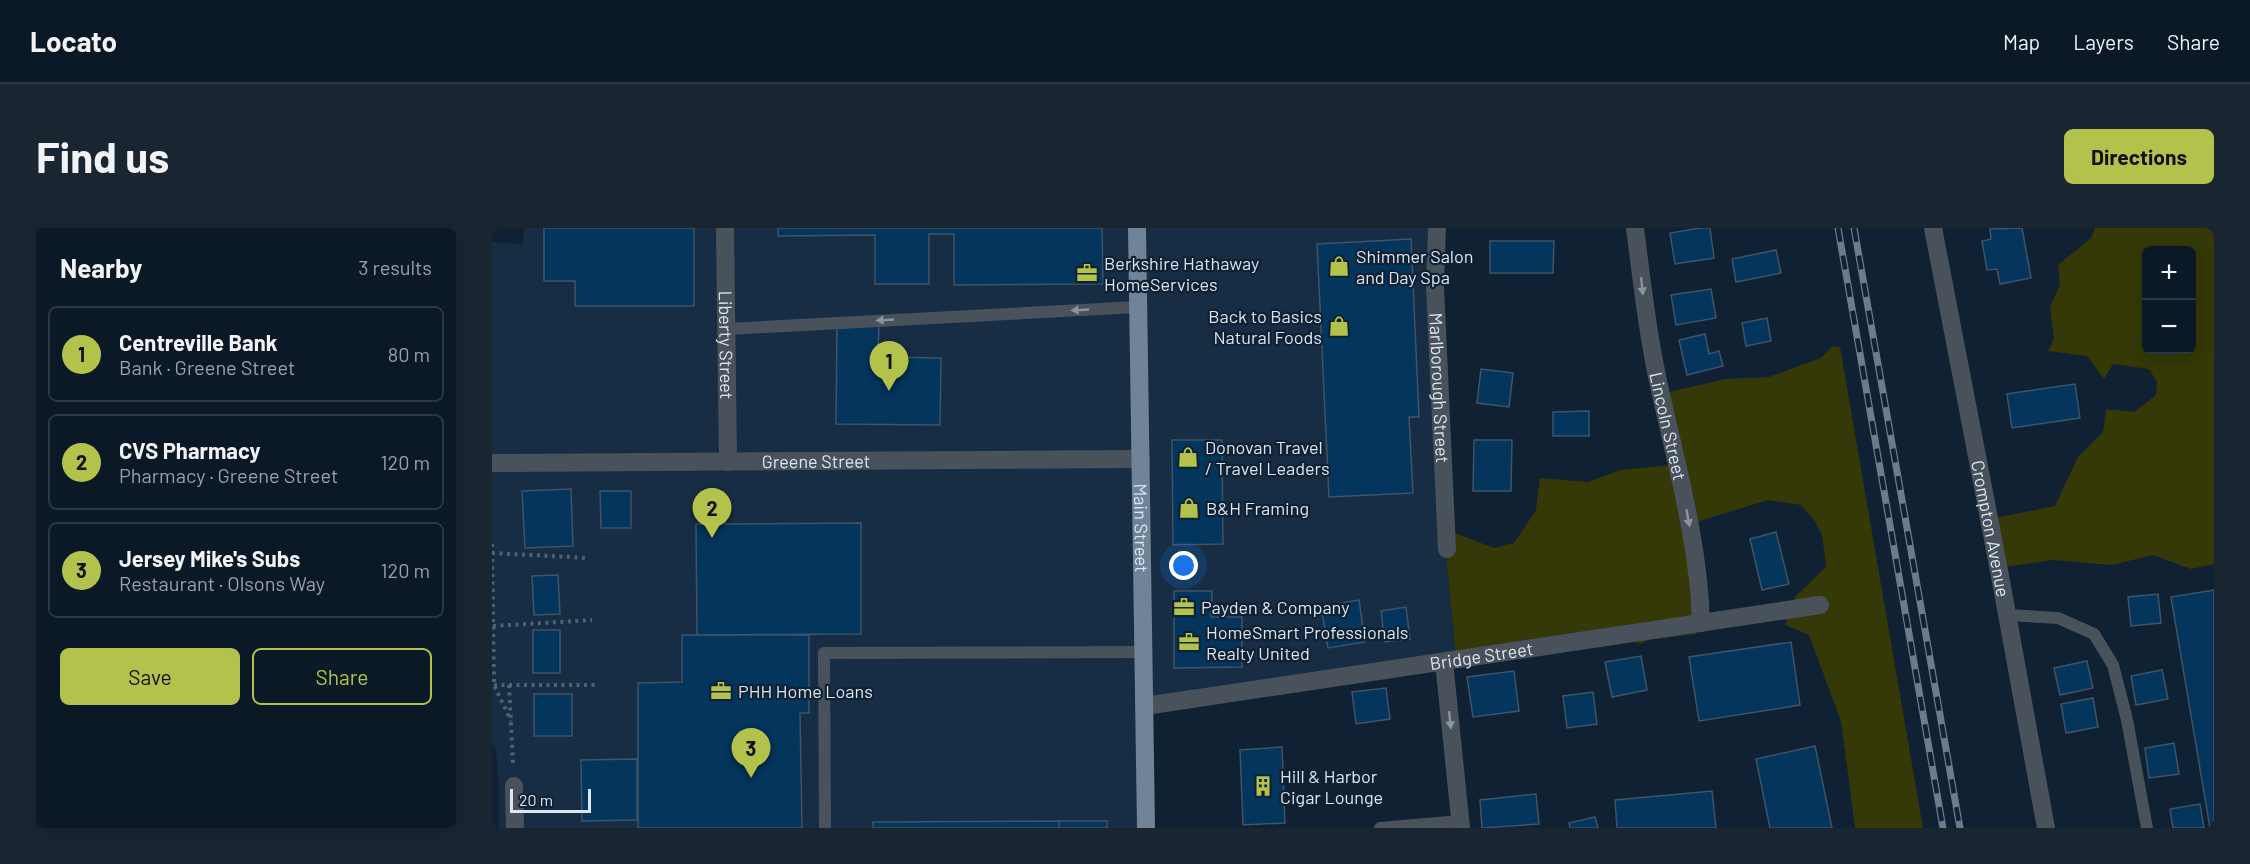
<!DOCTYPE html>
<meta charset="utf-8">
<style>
:root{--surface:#0b1926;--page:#192632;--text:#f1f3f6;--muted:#9aa0a7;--line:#2b3843;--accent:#b3c24b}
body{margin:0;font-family:Barlow,sans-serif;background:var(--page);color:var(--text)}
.controls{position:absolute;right:18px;top:18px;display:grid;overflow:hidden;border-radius:9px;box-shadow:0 3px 15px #0003}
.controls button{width:54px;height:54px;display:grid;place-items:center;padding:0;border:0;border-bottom:2px solid var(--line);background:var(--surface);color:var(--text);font:30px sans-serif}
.scale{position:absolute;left:18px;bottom:15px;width:81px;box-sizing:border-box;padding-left:6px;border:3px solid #dae6f2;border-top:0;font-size:16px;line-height:21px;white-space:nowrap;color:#dae6f2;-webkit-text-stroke:4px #0f2133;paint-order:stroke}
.you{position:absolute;left:692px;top:338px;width:21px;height:21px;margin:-15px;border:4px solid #fff;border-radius:50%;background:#1a73e8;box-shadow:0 0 0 9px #1a73e833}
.badge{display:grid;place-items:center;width:39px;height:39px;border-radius:50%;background:var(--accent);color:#111;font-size:20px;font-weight:700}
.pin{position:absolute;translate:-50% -50px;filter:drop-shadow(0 2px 3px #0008)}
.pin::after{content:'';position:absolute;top:32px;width:21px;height:18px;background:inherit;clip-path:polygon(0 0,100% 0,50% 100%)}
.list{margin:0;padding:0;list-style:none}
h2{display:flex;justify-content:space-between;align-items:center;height:78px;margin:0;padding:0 24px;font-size:26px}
h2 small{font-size:20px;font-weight:400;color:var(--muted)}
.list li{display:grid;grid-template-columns:39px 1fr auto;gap:18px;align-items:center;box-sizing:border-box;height:96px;margin:0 12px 12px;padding:0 12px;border:2px solid var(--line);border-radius:9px}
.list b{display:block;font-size:22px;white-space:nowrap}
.list p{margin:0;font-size:20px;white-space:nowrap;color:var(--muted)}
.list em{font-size:20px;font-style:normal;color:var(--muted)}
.actions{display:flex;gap:12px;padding:18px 24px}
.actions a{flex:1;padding:14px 0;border:2px solid var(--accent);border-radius:9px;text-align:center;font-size:21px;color:var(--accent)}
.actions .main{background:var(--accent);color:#111}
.map{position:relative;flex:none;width:1722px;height:600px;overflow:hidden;border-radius:9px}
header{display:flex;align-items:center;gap:36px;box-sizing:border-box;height:84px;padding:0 30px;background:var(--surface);border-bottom:2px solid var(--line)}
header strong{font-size:28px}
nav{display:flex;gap:33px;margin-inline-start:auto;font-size:21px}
.intro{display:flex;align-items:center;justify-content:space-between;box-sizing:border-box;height:144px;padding:0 36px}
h1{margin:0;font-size:42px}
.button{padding:15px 27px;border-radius:9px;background:var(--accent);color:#111;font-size:21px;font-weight:700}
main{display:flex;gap:36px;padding:0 36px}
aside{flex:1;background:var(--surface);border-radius:9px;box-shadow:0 3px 15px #0003}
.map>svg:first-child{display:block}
</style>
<header>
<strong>Locato</strong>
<nav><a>Map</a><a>Layers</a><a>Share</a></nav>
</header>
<div class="intro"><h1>Find us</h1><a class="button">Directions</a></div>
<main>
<aside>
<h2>Nearby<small>3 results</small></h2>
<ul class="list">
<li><span class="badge">1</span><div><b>Centreville Bank</b><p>Bank · Greene Street</p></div><em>80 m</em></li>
<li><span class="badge">2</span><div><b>CVS Pharmacy</b><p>Pharmacy · Greene Street</p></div><em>120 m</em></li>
<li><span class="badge">3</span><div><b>Jersey Mike's Subs</b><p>Restaurant · Olsons Way</p></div><em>120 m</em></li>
</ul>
<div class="actions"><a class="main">Save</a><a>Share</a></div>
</aside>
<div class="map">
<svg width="1722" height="600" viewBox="0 0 1722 600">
<rect width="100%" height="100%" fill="#0f2133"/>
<path fill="#162d44" d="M32,0H941L955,302V337L965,438L658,476L652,600H7V561L4,522L0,518V14L31,16Z"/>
<g fill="#343907" fill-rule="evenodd">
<path d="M1603,0H1722V336L1699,341L1661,327L1620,337L1561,332L1505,340L1497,291L1563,278L1586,229L1611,204L1614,181L1642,184L1664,167L1665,154L1657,141L1621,136L1612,151L1595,128L1556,123L1562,111L1558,79L1568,57L1566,37L1599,10ZM1654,22H1700V122H1654Z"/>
<path d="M1340,118L1348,119L1431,600H1363L1349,493L1317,407L1293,397L1303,369L1334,339L1330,307L1322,292L1309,277L1276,272L1198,296L1206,390L1204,406L1156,412L1149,416C1138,409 1122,419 1109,418L965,438L955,337V302L1002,320L1022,315L1044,282L1048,250L1096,254L1129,242L1181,237L1173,165L1233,151L1277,149L1329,130Z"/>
</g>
<g fill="#03355d" stroke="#405367" stroke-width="1.5">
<path d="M52,0H202V78H83V53H52Z"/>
<path d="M286,0H610L611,56L462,57V6H437V56H383V7L286,8Z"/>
<path d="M1208,0H1218L1222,30L1183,36L1178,5Z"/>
<path d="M1530,0L1539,50L1508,56L1505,41L1495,42L1490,13L1499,11L1498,1Z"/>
<path d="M919,11L927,189H917L921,265L837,269L825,16Z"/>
<path d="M998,13H1062L1061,45H998Z"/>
<path d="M1284,22L1289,45L1244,54L1240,31Z"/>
<path d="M1219,61L1224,90L1184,97L1179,67Z"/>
<path d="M345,90L387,91L386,129L449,130L448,197L344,196Z"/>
<path d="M1275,90L1279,113L1254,118L1250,95Z"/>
<path d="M1213,106L1217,126L1227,123L1231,138L1195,147L1187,112Z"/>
<path d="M989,141L1021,145L1017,179L985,175Z"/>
<path d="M1583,156L1588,190L1520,200L1515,166Z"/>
<path d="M1097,183V208H1061V184Z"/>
<path d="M680,212H730L731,316L681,317Z"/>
<path d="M982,212H1020L1019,263H981Z"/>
<path d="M79,261L81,318L33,320L30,263Z"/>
<path d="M108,263H139V300H109Z"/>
<path d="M233,269V296L369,295V406L205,407L204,296H213L212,270Z"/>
<path d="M1284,304L1297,356L1270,362L1258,311Z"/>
<path d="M66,347L68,386L42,387L40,348Z"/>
<path d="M1722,362V600H1718L1679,369Z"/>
<path d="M682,363H720L719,389H750V439L682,440Z"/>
<path d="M1666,366L1669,395L1639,398L1636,369Z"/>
<path d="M867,372L873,414L836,420L829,378Z"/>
<path d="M914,379L918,411L893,414L889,383Z"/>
<rect x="41" y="402" width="27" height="43"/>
<path d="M190,407H317V485H308L310,600H146V455L190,454Z"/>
<path d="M1299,414L1308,477L1207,493L1197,429Z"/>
<path d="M1149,428L1155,462L1120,469L1113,434Z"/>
<path d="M1595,433L1601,460L1568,467L1562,440Z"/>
<path d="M1670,442L1676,471L1644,477L1639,448Z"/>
<path d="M1022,443L1027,483L981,489L975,449Z"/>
<path d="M894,460L898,491L864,496L860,464Z"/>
<path d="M1101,464L1105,496L1075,500L1071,468Z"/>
<rect x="42" y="466" width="38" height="42"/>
<path d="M1601,470L1606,499L1574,505L1569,476Z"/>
<path d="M1682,515L1687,546L1657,550L1653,520Z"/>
<path d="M1323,518L1340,600H1278L1264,531Z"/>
<path d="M790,519L793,595L751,597L748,522Z"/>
<path d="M145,531V592L90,593L89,532Z"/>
<path d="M1220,563L1224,600H1125L1123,572Z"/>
<path d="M1044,566L1047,596L990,600L988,572Z"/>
<path d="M1708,576L1712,600H1681L1678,581Z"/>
<path d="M1103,589L1106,600H1078L1077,595Z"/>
<rect x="567" y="593" width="48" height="7"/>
<path d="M567,593V600H381V594Z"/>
</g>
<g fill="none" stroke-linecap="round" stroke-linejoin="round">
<g stroke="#506171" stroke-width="4" stroke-dasharray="3 4.5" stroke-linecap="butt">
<path d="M0,316L2,457L19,493"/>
<path d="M0,325L97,330"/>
<path d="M1,398L100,392"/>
<path d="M2,457H104"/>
<path d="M17,457L21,536"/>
</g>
<g stroke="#49525b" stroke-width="12">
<path d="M235,101L646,79"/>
<path d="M1515,387L1566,390L1602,406L1621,437L1635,492L1655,600"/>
<path d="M333,600L332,425L652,424"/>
<path d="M888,600L968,593"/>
</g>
<g stroke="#49525b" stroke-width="18">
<path id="s1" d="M233,0L236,234"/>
<path id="s2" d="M945,0L943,59L955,321"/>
<path id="s3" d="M1143,0C1150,54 1156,109 1168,162C1185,239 1207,316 1209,395"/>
<path id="s4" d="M0,235L649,231"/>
<path d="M952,434L969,600"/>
<path id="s5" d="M653,478L1328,377"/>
<path d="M22,558L23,600"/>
</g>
<path stroke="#49525b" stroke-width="18" id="s6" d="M1441,0L1506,337L1554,600"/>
<path stroke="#718396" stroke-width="18" id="s7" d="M645,0L654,600"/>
<g stroke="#6d7c8b" stroke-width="7">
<g id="rail">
<path d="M1346,0L1451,600"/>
<path d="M1362,0L1468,600"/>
</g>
</g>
<use href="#rail" stroke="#0f2133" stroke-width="4.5" stroke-dasharray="14" stroke-linecap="butt"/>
</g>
<defs><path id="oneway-solid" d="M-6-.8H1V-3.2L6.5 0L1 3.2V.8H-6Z" transform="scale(1.5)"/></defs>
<g fill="#8a959f">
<use href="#oneway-solid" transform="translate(1150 58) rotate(84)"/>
<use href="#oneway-solid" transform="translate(588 82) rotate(177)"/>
<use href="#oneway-solid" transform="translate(393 92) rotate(177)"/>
<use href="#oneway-solid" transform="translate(1196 290) rotate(80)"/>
<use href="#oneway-solid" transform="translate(958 492) rotate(84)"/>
</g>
<defs>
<g id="shop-bare" transform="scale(1.62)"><path d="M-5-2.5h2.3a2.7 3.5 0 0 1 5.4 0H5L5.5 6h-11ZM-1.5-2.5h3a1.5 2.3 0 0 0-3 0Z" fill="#b3c24b" stroke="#0f2133" stroke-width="2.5" paint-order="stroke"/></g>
<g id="office-bare" transform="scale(1.62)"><path d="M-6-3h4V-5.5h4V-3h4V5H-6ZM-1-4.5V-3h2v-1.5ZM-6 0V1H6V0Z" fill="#b3c24b" stroke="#0f2133" stroke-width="2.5" paint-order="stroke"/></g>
<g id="building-bare" transform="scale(1.62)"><path d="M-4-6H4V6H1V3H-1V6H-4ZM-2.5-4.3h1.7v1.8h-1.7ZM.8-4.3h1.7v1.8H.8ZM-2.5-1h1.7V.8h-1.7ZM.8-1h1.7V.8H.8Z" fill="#b3c24b" stroke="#0f2133" stroke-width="2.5" paint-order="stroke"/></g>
</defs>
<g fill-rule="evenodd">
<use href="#shop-bare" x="847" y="38"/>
<use href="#office-bare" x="595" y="45"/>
<use href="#shop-bare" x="847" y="98"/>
<use href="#shop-bare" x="696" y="229"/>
<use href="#shop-bare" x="697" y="280"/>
<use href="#office-bare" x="692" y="379"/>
<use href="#office-bare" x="697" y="414"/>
<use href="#office-bare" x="229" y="463"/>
<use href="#building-bare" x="771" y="558"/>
</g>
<g text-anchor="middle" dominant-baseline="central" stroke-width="4.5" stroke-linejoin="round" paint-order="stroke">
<g font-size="18" fill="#dae6f2" stroke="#0f2133" text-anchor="start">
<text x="864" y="28">Shimmer Salon<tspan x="864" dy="21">and Day Spa</tspan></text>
<text x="612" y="35">Berkshire Hathaway<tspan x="612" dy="21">HomeServices</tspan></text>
<text x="830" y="88" text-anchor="end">Back to Basics<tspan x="830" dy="21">Natural Foods</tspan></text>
<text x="713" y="219">Donovan Travel<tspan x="713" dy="21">/ Travel Leaders</tspan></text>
<text x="714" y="280">B&amp;H Framing</text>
<text x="709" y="379">Payden &amp; Company</text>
<text x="714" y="404">HomeSmart Professionals<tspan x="714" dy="21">Realty United</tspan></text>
<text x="246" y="463">PHH Home Loans</text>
<text x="788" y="548">Hill &amp; Harbor<tspan x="788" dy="21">Cigar Lounge</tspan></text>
</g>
<g font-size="18" fill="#dae6f2" stroke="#0f2133">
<text stroke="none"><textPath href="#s1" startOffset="117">Liberty Street</textPath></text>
<text stroke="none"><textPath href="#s2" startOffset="160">Marlborough Street</textPath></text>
<text stroke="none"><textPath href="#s3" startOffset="201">Lincoln Street</textPath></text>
<text stroke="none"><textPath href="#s4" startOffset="324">Greene Street</textPath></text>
<text stroke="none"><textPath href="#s7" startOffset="300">Main Street</textPath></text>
<text stroke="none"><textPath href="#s6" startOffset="306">Crompton Avenue</textPath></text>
<text stroke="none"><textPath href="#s5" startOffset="340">Bridge Street</textPath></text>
</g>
</g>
</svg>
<div class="controls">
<button>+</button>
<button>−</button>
</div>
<div class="scale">20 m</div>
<div class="you"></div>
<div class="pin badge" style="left:397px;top:163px">1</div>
<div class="pin badge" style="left:220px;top:310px">2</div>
<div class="pin badge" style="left:259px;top:550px">3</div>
</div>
</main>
